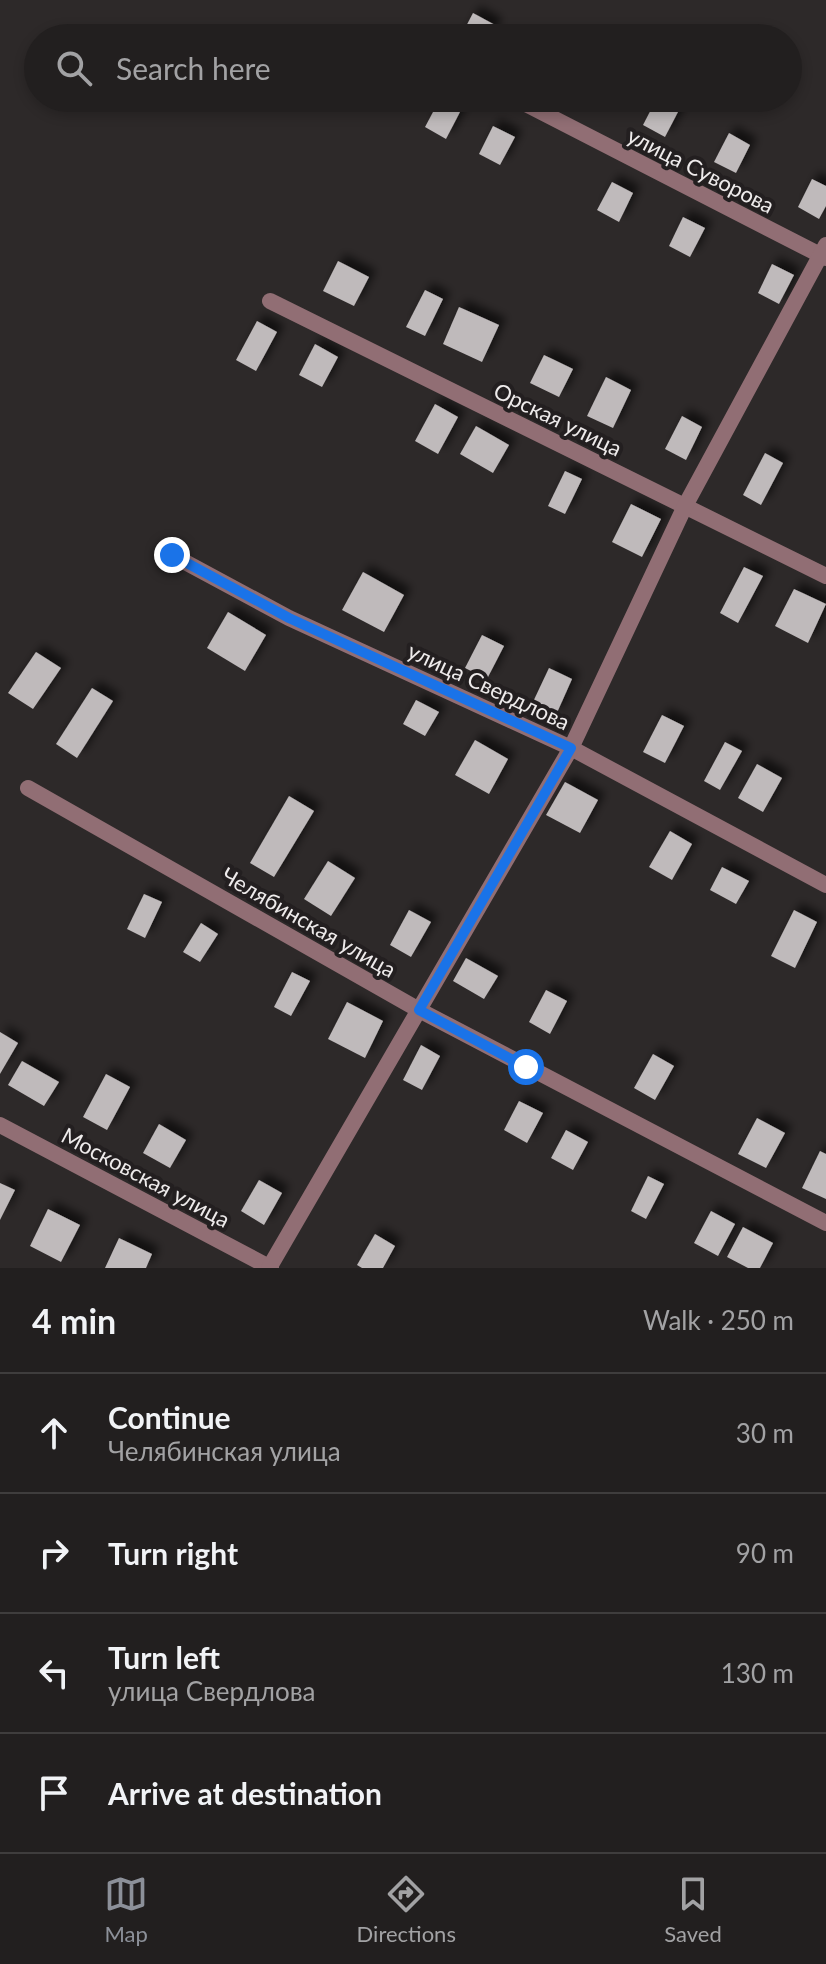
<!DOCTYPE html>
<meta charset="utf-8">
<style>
:root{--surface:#221f1f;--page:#2a2728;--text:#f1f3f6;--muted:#a2a2a4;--line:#3f3d3d;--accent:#8c9099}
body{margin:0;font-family:Lato,sans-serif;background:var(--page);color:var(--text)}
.stop{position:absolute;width:24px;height:24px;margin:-18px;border:6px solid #1a73e8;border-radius:50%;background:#fff}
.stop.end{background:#1a73e8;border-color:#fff;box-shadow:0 2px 8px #0008}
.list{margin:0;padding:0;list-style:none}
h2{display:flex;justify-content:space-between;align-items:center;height:104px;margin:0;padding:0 32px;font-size:34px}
h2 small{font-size:26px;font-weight:400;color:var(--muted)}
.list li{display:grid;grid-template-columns:52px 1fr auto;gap:24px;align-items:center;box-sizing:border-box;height:120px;padding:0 32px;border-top:2px solid var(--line)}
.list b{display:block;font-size:30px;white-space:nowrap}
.list p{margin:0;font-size:26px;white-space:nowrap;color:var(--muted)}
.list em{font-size:26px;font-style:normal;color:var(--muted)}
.icon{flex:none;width:44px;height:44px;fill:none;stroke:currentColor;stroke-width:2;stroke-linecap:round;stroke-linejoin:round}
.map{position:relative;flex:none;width:826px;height:1268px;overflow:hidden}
.search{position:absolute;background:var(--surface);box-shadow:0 4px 12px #0003;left:24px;right:24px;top:24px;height:88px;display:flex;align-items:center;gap:20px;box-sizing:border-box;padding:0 28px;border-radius:44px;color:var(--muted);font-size:30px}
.sheet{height:584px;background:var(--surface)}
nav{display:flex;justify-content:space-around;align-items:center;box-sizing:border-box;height:112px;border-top:2px solid var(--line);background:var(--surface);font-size:22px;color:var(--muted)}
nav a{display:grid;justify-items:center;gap:4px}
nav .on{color:var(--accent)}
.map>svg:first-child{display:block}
</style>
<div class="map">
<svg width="826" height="1268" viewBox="0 0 826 1268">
<defs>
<filter id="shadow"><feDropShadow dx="7" dy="-7" stdDeviation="4" flood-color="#0009"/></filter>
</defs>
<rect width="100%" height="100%" fill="#2d2929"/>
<g fill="#bfbabb" filter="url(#shadow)">
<path d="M473,13L495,25L488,38H460Z"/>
<path d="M657,98L680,108L665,137L643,125Z"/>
<path d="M440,99L461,110L446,139L425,127Z"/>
<path d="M493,126L515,137L500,165L479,154Z"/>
<path d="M729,133L750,145L736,173L714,162Z"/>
<path d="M812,179L826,186V206L819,219L798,207Z"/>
<path d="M612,182L633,193L619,222L597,210Z"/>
<path d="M683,217L705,228L690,257L669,246Z"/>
<path d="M338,261L369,277L354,306L323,291Z"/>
<path d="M772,264L794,275L779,304L758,293Z"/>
<path d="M425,290L443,299L425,336L406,327Z"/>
<path d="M459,307L499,325L482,362L443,344Z"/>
<path d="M257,321L277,332L256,371L236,360Z"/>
<path d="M315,344L338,357L322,387L299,375Z"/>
<path d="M544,355L573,369L559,397L530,383Z"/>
<path d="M606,377L631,390L613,428L587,416Z"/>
<path d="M435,404L458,417L438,454L415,441Z"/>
<path d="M682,416L702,427L686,460L665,449Z"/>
<path d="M476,426L509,445L493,473L460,454Z"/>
<path d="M765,453L783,463L761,505L743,495Z"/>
<path d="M565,471L582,479L565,514L548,506Z"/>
<path d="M631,504L661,519L642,557L612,542Z"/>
<path d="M744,567L763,576L738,623L720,613Z"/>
<path d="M363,572L404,595L384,632L342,610Z"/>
<path d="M794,589L826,604L808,643L775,626Z"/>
<path d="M228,612L266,635L245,671L207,648Z"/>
<path d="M482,635L504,646L487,679L465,668Z"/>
<path d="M36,652L61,668L33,709L8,693Z"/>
<path d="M549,668L572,679L556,715L532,704Z"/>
<path d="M92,688L113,701L77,758L56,744Z"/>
<path d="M416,700L439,712L425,736L403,724Z"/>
<path d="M662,715L684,726L665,763L643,752Z"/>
<path d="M475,740L508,759L489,794L455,775Z"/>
<path d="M725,742L742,751L720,790L704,781Z"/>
<path d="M757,764L782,778L763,812L738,798Z"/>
<path d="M565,782L598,800L580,833L546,815Z"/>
<path d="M289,796L314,811L274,877L250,863Z"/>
<path d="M670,831L692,844L672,880L649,867Z"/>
<path d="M328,861L355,878L331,916L304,899Z"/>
<path d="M722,867L749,881L736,904L710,890Z"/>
<path d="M144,894L162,902L145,938L127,929Z"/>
<path d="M409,910L431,922L411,957L390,945Z"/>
<path d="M794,910L817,922L795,968L771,956Z"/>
<path d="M201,923L218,934L200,962L183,952Z"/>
<path d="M466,958L498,976L484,999L453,981Z"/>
<path d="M292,972L310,981L291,1016L274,1007Z"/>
<path d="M546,990L567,1001L550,1034L529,1022Z"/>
<path d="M347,1002L383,1021L365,1058L328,1039Z"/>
<path d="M0,1032L18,1043L0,1074Z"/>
<path d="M421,1045L440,1056L422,1090L403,1080Z"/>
<path d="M653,1054L674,1066L655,1100L634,1088Z"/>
<path d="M22,1061L59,1082L44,1106L8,1085Z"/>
<path d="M106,1074L130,1087L107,1130L83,1117Z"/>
<path d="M519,1101L543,1113L527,1143L504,1130Z"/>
<path d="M757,1118L785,1133L766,1168L738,1154Z"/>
<path d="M159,1124L186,1140L170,1168L143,1153Z"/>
<path d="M566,1130L588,1142L573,1170L551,1158Z"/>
<path d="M820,1151L826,1154V1199L802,1188Z"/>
<path d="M648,1176L664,1184L646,1219L631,1211Z"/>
<path d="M259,1180L282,1193L264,1225L241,1211Z"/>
<path d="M0,1183L15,1190L0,1220Z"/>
<path d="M48,1209L80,1225L61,1262L30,1246Z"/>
<path d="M711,1211L735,1224L718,1256L694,1243Z"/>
<path d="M743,1227L773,1243L760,1268H748L727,1257Z"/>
<path d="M375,1234L395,1246L383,1268H362L357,1265Z"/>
<path d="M119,1238L152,1254L146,1268H105Z"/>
</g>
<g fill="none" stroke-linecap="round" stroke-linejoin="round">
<g stroke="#916e74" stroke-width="16">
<path d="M514,98L826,258"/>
<path d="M270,301L826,576"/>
<path d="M172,555L289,618L571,748L826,885"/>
<path d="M28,788L419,1010L826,1223"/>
<path d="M0,1125L271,1268"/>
<path d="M269,1268L571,748L685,506L826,245"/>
</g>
</g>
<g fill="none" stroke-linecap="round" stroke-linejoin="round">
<path stroke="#1a73e8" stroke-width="10" d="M172,555L289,618L571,748L419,1010L526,1067"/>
</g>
<g text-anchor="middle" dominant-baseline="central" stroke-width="8" stroke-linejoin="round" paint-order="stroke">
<g font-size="22" fill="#eeebeb" stroke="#231f20">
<text transform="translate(701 170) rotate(27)">улица Суворова</text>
<text transform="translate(558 419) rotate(26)">Орская улица</text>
<text transform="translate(489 686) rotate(25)">улица Свердлова</text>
<text transform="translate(309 922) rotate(30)">Челябинская улица</text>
<text transform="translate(146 1177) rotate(28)">Московская улица</text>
</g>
</g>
</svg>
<div class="stop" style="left:526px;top:1067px"></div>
<div class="stop end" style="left:172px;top:555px"></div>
<div class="search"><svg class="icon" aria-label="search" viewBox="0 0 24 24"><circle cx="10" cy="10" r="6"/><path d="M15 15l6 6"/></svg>Search here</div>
</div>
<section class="sheet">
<h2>4 min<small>Walk · 250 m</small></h2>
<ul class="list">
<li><svg class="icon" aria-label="ahead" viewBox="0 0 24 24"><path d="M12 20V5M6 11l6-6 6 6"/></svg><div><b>Continue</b><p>Челябинская улица</p></div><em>30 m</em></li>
<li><svg class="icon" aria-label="right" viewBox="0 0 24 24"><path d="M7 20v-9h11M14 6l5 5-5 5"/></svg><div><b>Turn right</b></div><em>90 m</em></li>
<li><svg class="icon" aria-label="left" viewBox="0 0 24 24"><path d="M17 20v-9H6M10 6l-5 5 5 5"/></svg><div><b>Turn left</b><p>улица Свердлова</p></div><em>130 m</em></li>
<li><svg class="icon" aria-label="arrive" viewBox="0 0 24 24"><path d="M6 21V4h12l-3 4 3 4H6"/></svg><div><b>Arrive at destination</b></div></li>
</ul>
</section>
<nav>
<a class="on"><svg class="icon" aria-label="map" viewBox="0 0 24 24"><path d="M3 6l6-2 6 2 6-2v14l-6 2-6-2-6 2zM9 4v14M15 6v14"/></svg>Map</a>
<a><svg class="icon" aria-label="directions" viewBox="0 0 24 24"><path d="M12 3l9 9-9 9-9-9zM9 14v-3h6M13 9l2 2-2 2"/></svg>Directions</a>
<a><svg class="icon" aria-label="saved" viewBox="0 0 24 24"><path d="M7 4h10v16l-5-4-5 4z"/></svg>Saved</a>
</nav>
